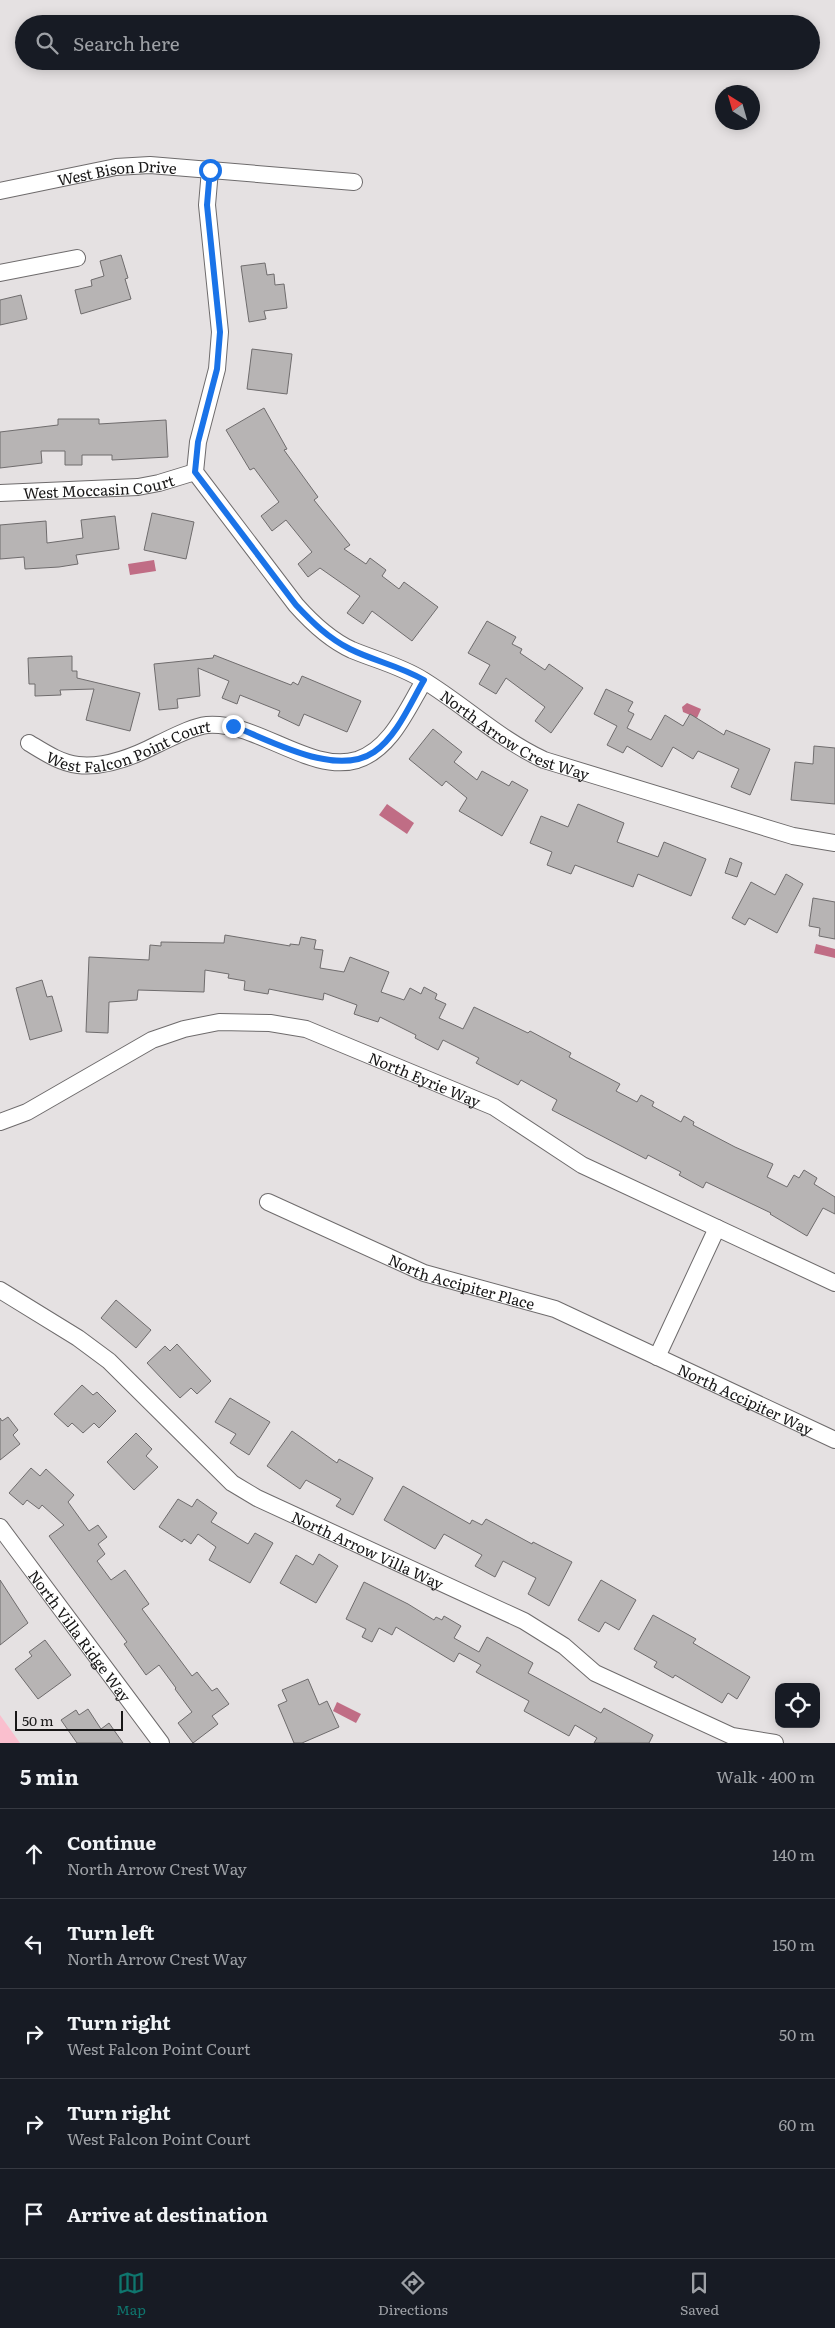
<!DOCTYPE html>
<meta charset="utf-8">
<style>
:root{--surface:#171b24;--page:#20242c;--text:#f1f3f6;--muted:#9ea1a6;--line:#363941;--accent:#0f766e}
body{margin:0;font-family:Literata,serif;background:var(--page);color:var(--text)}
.controls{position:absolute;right:15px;bottom:15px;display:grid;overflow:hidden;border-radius:10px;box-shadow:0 2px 12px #0003}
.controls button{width:45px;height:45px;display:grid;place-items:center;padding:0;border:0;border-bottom:1px solid var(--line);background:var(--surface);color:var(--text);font:25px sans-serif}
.compass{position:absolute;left:715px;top:85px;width:45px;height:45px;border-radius:50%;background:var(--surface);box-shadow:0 2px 12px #0003;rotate:323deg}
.scale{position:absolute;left:15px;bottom:12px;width:108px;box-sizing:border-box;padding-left:5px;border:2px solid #181717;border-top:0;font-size:14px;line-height:18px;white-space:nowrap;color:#181717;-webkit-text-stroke:4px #e5e1e2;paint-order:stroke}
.stop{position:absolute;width:15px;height:15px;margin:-11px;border:4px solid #1a73e8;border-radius:50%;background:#fff}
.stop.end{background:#1a73e8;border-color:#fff;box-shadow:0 1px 5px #0008}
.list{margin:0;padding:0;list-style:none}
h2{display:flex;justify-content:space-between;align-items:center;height:65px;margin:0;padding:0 20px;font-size:21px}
h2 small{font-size:16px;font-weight:400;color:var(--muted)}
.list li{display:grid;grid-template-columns:32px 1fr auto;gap:15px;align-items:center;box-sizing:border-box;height:90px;padding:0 20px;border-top:1px solid var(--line)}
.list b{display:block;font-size:19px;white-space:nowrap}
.list p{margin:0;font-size:16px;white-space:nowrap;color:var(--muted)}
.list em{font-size:16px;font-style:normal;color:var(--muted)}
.icon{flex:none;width:28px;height:28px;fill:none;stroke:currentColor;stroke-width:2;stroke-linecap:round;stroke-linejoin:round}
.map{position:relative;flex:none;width:835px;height:1743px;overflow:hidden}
.search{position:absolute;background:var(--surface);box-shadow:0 2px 12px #0003;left:15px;right:15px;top:15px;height:55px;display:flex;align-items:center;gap:12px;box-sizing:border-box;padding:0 18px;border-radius:28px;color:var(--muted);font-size:19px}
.sheet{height:515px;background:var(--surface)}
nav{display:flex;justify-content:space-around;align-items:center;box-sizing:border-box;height:70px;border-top:1px solid var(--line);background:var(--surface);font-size:14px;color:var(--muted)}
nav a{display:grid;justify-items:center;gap:2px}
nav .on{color:var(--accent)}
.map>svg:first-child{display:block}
</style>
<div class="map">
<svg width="835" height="1743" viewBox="0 0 835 1743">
<rect width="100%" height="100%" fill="#e5e1e2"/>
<path fill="#fabfce" d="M0,1715L20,1743H0Z"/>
<g fill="#c06d85">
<path d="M154,560L156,571L130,575L128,564Z"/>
<path d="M687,703L701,709L697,718L683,712L682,707Z"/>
<path d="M387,804L414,823L407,834L379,815Z"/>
<path d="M816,944L835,949V958L814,953Z"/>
<path d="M337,1702L361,1714L356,1723L333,1711Z"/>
</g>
<g fill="#b7b4b4" stroke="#6f6c6d">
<path d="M121,255L128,278L125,279L131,299L81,314L75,290L92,286L91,280L104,276L100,261Z"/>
<path d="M265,263L267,275L274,274L275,285L284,284L287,308L264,311L266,319L249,322L241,266Z"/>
<path d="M21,295L27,319L0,325V300Z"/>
<path d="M252,349L292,354L287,394L247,389Z"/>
<path d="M264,408L287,449L284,450L318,497L314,500L350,545L344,549L366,564L370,558L386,570L382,576L399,589L404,582L438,607L412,641L372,611L363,624L347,613L360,596L320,568L308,577L298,564L312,552L286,520L272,531L261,516L279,502L254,468L250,470L226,430Z"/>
<path d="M58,419H99V424L166,420L168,457L112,460V455H82V465H65V451H41L42,463L0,468V432L58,425Z"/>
<path d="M152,513L194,522L186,559L144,550Z"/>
<path d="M115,516L119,549L76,555L78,564L59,567L25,569L24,557L0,559V525L46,521L47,543L83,538L81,520Z"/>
<path d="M487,621L516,637L512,644L522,649L520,653L545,670L549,664L583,688L551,733L535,721L545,707L506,678L496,694L479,684L490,665L468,653Z"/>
<path d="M214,655L291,685L293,682L298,685L302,676L361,701L347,732L304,714L299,726L278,716L280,711L240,695L237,704L222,698L229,681L198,668L200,696L177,699L178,708L159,710L154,664L213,658Z"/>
<path d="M72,656V671H77V678L140,693L130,731L86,720L94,689L60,690L61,695L35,696V684H29L28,658Z"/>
<path d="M606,689L633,702L628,711L634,714L627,728L651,740L665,715L683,726L690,714L724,735L726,730L770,749L750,795L731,787L739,769L698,751L693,759L673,747L662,767L627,746L623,753L607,745L617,726L594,714Z"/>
<path d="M433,729L462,752L454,762L477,780L482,771L509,786L512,781L528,790L502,836L459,811L467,798L446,781L442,786L409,759Z"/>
<path d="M814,746L835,748V804L791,800L795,762L813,764Z"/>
<path d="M578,804L624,823L617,842L658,857L664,842L706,859L691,896L638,874L633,887L575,865L571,874L547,865L552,852L530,843L541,816L568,827Z"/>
<path d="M730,858L742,863L737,877L725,873Z"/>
<path d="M786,874L803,884L777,933L749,918L745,925L732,918L751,882L775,895Z"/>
<path d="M813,898L835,902V939L819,936L820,928L809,926Z"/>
<path d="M225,935L290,946V944L299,945L301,937L316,940L314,949L323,950L320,968L344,972L350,957L389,972L381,992L404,1000L410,988L421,994L424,987L437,994L435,999L446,1004L439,1018L463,1029L474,1007L528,1033L530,1031L571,1053L569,1057L620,1084L616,1091L637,1102L641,1095L654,1102L652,1106L681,1122L684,1116L694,1122L693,1125L735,1147L773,1164L767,1177L787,1187L794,1175L799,1178L804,1170L817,1178L814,1184L835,1197V1214L823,1208L807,1236L770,1214L771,1213L706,1182L703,1188L679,1175L681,1172L648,1155L646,1159L552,1110L557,1100L521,1080L518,1085L476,1063L479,1058L443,1040L438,1050L415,1038L416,1035L380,1017L378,1022L354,1014L357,1005L324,993L323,1000L269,989L268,994L244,990L245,981L228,978L229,974L205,970L204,992L138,990L137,1000L109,1002L108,1033L86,1032L89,957L149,960L150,945L161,946V942L224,943Z"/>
<path d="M42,980L47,997L52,996L62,1031L30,1040L16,988Z"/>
<path d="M116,1300L151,1330L136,1348L101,1318Z"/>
<path d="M177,1344L211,1381L197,1394L191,1388L180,1398L147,1363L165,1346L170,1351Z"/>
<path d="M82,1385L93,1395L97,1392L116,1411L99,1428L94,1423L83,1433L72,1423L68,1427L54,1414Z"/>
<path d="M230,1398L270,1422L249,1455L230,1443L236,1434L215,1422Z"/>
<path d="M8,1417L18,1430L13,1435L20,1444L0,1460V1418L2,1421Z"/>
<path d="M292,1431L337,1463L339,1459L373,1478L353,1515L336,1506L341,1499L306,1480L300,1489L267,1466Z"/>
<path d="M136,1433L152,1449L146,1456L158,1467L134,1490L107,1462Z"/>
<path d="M31,1468L40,1476L46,1469L74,1495L68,1502L89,1531L98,1525L107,1537L98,1544L105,1554L97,1561L111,1580L125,1570L149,1604L142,1609L192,1676L197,1672L212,1691L217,1688L229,1704L212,1716L218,1724L193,1743L178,1723L192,1712L175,1689L176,1688L159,1665L146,1675L124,1644L127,1642L49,1536L64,1525L42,1505L39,1509L27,1500L23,1505L9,1493Z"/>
<path d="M403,1486L470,1524L472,1520L482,1525L486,1519L532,1544L533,1542L572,1562L549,1606L528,1594L536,1578L503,1561L495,1577L475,1566L482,1555L444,1534L435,1549L384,1520Z"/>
<path d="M178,1499L192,1507L197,1499L217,1513L211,1522L248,1544L255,1533L273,1543L250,1583L209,1560L216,1547L198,1534L191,1544L184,1539L182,1542L159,1527Z"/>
<path d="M319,1554L338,1566L316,1603L280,1583L296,1555L313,1565Z"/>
<path d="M0,1580L28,1623L0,1645Z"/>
<path d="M601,1580L636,1600L619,1630L605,1622L599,1632L578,1620Z"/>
<path d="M364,1582L408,1604L434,1620L436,1617L442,1620L444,1616L461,1626L454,1638L479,1652L487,1637L533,1663L528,1673L601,1713L604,1708L653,1735L649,1743H594L597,1738L575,1725L569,1736L524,1711L529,1701L476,1672L481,1665L459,1653L454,1662L396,1627L392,1635L379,1628L372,1642L362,1637L366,1629L346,1619Z"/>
<path d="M653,1615L696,1639L693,1643L750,1677L737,1699L728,1693L722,1703L675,1675L673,1678L654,1667L657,1662L634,1649Z"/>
<path d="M45,1640L71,1675L38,1699L15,1669L32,1656L29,1652Z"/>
<path d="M308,1679L319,1705L327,1701L339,1727L302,1743H294L278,1705L287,1701L282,1690Z"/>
<path d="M88,1709L101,1729L109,1723L123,1743H77L61,1720L76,1710L79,1715Z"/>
</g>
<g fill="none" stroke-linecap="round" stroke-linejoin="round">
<g stroke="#6e6b6c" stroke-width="18">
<g id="minor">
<path id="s1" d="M210,170L207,205L220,332L217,369L198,442L195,472L296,605C312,623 330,640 352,650C376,660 401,666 423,680C464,705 499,739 544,760L793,836L835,843"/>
<path id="s2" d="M0,191L116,167L150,165L354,182"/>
<path d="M0,273L77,258"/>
<path id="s3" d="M0,493L138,487L159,483L195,472"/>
<path id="s4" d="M29,743C44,752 60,763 78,765C104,768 135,756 158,744C173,737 191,727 207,725C257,721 310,774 357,760C391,749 407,709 424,681"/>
<path id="s5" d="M0,1122L27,1112L152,1040L184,1029L219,1022L270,1023L306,1029L494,1107L582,1165L835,1283"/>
<path id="s6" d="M268,1202L424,1273L555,1309L835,1440"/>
<path id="s7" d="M0,1290L78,1338L109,1361L232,1483L257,1498L524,1621L564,1646L595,1673L732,1736L775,1743"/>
<path d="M657,1357L717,1228"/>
<path id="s8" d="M0,1527L161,1743"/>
</g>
</g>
<use href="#minor" stroke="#fff" stroke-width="16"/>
</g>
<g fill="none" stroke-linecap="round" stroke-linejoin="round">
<path stroke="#1a73e8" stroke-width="6" d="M210,170L207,205L220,332L217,369L198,442L195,472L296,605C312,622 328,638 350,649C374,661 400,666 424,680C410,704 397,736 374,752C336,778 270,740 233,726"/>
</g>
<g text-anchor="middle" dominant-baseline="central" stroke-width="5" stroke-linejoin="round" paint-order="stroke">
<g font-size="15" fill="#181717" stroke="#e5e1e2">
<text stroke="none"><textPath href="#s2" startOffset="119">West Bison Drive</textPath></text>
<text stroke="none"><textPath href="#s3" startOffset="99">West Moccasin Court</textPath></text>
<text stroke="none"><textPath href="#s1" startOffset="730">North Arrow Crest Way</textPath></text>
<text stroke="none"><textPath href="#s4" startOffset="108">West Falcon Point Court</textPath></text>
<text stroke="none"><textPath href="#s5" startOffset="459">North Eyrie Way</textPath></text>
<text stroke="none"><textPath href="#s6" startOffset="210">North Accipiter Place</textPath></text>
<text stroke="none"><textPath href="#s6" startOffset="518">North Accipiter Way</textPath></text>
<text stroke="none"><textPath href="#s7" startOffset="455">North Arrow Villa Way</textPath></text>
<text stroke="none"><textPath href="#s8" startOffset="135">North Villa Ridge Way</textPath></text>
</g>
</g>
</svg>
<div class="controls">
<button><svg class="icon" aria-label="locate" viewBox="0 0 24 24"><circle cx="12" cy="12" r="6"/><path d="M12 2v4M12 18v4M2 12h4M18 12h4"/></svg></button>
</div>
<svg class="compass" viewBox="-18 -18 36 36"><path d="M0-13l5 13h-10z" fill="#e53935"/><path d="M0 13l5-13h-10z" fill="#9ea1a6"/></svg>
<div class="scale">50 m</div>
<div class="stop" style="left:210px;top:170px"></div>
<div class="stop end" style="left:233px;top:726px"></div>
<div class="search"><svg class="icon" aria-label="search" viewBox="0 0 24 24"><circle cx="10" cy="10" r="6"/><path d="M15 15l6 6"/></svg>Search here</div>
</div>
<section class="sheet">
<h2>5 min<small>Walk · 400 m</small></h2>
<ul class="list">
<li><svg class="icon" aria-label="ahead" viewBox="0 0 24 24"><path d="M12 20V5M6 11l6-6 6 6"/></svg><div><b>Continue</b><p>North Arrow Crest Way</p></div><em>140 m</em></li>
<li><svg class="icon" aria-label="left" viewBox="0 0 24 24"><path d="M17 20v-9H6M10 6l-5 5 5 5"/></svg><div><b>Turn left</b><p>North Arrow Crest Way</p></div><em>150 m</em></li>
<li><svg class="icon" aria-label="right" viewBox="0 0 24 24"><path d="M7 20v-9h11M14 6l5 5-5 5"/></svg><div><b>Turn right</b><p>West Falcon Point Court</p></div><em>50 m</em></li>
<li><svg class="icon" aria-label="right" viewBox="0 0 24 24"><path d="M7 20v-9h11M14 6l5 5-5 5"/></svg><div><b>Turn right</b><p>West Falcon Point Court</p></div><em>60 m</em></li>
<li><svg class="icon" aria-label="arrive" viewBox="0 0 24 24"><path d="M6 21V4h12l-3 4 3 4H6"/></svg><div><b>Arrive at destination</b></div></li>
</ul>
</section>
<nav>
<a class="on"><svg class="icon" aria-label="map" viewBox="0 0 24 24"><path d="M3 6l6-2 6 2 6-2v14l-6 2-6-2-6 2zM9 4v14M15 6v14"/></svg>Map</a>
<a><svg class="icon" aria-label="directions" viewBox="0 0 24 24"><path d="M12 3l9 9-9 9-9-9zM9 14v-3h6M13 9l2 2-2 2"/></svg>Directions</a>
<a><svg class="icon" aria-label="saved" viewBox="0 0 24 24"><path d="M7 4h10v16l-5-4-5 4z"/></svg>Saved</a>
</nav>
